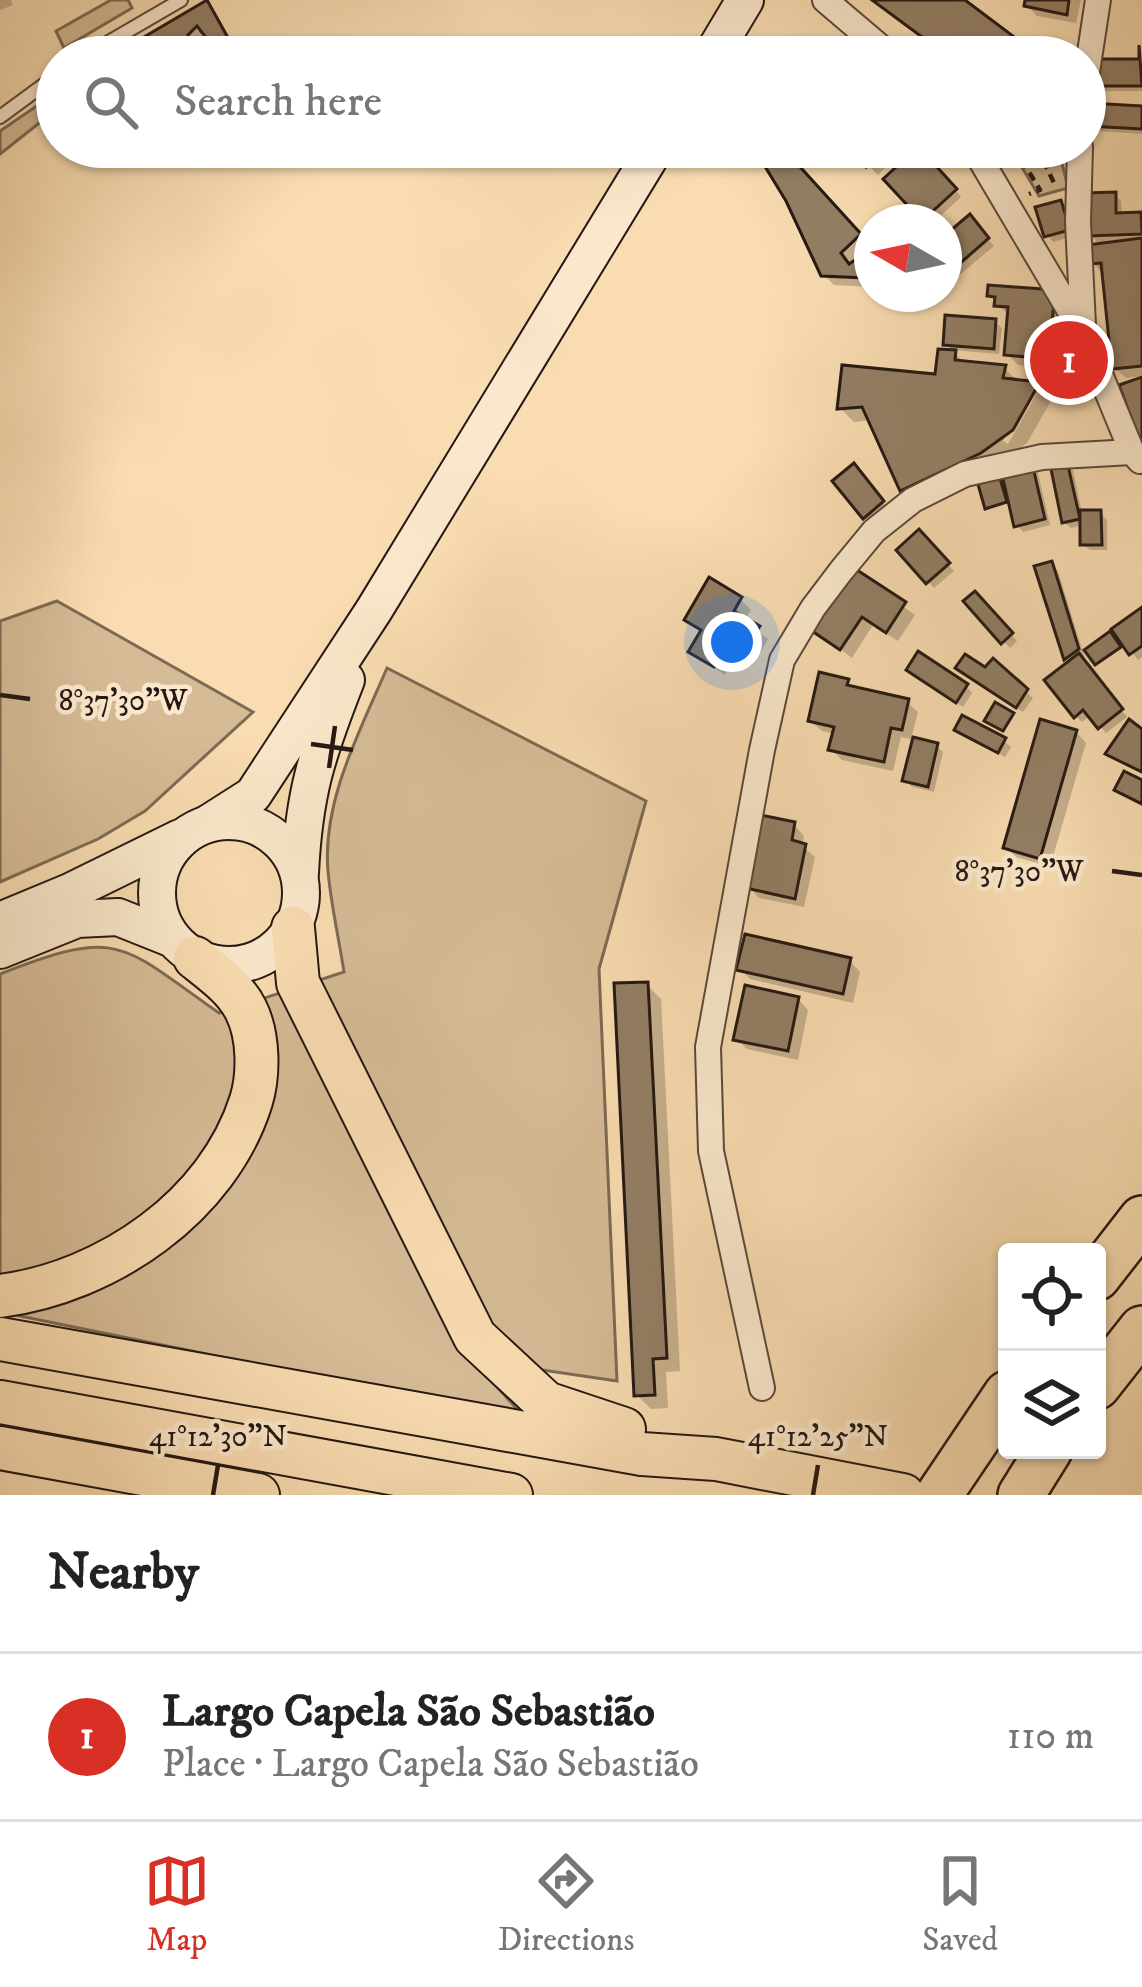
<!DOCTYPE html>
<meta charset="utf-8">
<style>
:root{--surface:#fff;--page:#f2f2f2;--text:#222;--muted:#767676;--line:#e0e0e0;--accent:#d93025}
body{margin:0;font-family:"IM FELL DW Pica",serif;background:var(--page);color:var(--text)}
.controls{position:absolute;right:36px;bottom:36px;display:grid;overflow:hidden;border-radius:12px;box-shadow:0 3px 9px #0004}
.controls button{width:108px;height:108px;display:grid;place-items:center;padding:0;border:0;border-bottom:3px solid var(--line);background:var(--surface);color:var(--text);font:60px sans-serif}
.compass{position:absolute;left:854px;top:204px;width:108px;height:108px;border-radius:50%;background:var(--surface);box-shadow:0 3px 9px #0004;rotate:279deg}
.you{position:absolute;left:732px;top:642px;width:42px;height:42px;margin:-30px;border:9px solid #fff;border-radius:50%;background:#1a73e8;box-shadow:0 0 0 18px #1a73e833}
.badge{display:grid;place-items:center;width:78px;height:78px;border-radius:50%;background:var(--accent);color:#fff;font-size:39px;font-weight:700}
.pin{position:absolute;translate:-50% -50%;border:6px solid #fff;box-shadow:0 3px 12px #0006}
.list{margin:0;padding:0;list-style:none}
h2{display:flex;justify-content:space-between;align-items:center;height:156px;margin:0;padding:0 48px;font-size:51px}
h2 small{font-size:39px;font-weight:400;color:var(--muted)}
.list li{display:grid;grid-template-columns:78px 1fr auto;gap:36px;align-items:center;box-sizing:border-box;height:168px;padding:0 48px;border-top:3px solid var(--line)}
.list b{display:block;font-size:45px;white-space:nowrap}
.list p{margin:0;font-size:39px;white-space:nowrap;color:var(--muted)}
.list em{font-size:39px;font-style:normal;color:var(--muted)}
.icon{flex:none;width:66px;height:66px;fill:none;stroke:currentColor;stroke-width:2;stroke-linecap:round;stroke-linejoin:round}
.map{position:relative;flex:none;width:1142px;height:1495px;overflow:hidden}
.search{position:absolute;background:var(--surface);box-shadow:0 3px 9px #0004;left:36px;right:36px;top:36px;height:132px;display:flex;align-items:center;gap:30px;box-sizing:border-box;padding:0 42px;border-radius:66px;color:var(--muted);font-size:45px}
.sheet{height:324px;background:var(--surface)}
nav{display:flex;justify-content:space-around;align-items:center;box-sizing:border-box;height:168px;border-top:3px solid var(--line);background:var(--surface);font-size:33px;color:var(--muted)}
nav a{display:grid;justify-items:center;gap:6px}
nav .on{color:var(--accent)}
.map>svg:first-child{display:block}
</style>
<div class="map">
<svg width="1142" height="1495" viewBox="0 0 1142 1495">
<rect width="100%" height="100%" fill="#f9dcb1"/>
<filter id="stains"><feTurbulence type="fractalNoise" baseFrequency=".00167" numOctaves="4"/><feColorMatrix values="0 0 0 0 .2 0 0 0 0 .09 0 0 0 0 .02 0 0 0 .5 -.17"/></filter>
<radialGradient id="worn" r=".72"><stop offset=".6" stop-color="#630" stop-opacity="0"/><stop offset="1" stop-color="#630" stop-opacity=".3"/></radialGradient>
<g fill="#d5bb96" stroke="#7c6a54" stroke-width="3">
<path d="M111,0H128L132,8L64,48L56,31Z"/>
<path d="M44,101L52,113L0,154V131Z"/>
<path d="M1010,147H1058L1068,188L1039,196Z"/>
<path d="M57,601L253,712L145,811L98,839L0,882V621Z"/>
<path d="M387,668L646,801L599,969L617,1381L473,1360L526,1419L0,1312V974C120,927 119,943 219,1013L344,972C339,939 331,905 328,871C322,801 360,731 387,668Z"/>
</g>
<g fill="#0003" fill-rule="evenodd">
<path d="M0,0H11L13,5L0,10Z"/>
<path d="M1028,0H1081L1076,23L1037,16L1027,5Z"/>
<path d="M206,3L216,13L241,57H223L208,36L196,46L200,57H138Z"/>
<path d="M1098,62H1142V91H1105L1098,85Z"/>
<path d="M1142,109V134L1098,131L1091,125Z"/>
<path d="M187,147H206L195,156Z"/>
<path d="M757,147H779L869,246L852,262L872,287L834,285L823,274L789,200Z"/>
<path d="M850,147H905L878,175Z"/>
<path d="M928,153L961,197L934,222H927L887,179Z"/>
<path d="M1115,195L1121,201L1122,216L1142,217V376L1126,378L1115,368L1102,273L1092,262L1101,246L1090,235Z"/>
<path d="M1060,203L1067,209L1074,236L1053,242L1047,235Z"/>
<path d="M969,218L994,246L957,277L944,263V240Z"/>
<path d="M990,295L1064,304L1059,368L1018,365L1007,354L1008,315Z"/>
<path d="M995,322L1002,328L999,354L952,350L946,344Z"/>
<path d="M955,353L965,364L1004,368L1020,383L1038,385L1052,399L1027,443L995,466L916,504L902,490L871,420L854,422L840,408L937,378ZM1030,393H1037L1008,444L1003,441Z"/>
<path d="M1066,464L1073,470L1082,513H1100L1107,520V550H1090L1083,544V525L1071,528L1064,522Z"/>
<path d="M1031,466L1038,473L1050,525L1023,532L1017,525L1012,503L988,507L1010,495Z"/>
<path d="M860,474L888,509L871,523L865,517Z"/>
<path d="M919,533L954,571L934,588L900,550Z"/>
<path d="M1051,564L1058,571L1084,656L1081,659L1127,717L1106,733L1091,715L1082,722L1076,716L1071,663L1038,568Z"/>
<path d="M855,572L915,615L898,641L873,625L852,658L816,631Z"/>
<path d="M975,595L1017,641L1010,648L968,602Z"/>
<path d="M740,599L751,610L744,621L768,639L752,666L736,657L725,675L692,652L703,633L688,620Z"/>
<path d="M1142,610V657L1138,660L1115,630Z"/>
<path d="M993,662L1033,698L1023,712L965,674L986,671Z"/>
<path d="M916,676L966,686L972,693L963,707Z"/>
<path d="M847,682L856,690L907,702L918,712L911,739L901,737L893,771L842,760L832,750L835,734L822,731L811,721Z"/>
<path d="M958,729L1004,741L1011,747L1005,757Z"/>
<path d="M1076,732L1086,743L1050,867L1016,857L1006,847Z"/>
<path d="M936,746L943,752L934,792L912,787L905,780Z"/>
<path d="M794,825L804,836L802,846L815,857L804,907L759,898L749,887Z"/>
<path d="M850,961L860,972L853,1003L750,979L740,969Z"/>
<path d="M647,985L661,999L680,1371L666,1372L668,1408L651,1409L637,1395Z"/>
<path d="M798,999L808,1010L798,1060L747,1049L736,1039Z"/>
</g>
<g fill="#937e65" stroke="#241812" stroke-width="3">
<path d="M207,0L233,47L221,57L197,26L188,35L192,48L178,57H134L127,47Z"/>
<path d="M872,0H965L1041,57H949Z"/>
<path d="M1025,0H1069L1067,15L1024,6Z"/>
<path d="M1139,45L1142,86H1095L1096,59H1139Z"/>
<path d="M1089,103L1142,106V129L1088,126Z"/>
<path d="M753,147H782L861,234L841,253L849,264L855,260L868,278L821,276L786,201Z"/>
<path d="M846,147H885L866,167Z"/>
<path d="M918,147H926L940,162L937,167L957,189L922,221L883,179Z"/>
<path d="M1116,192V213L1141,212L1142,234L1087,236L1086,193Z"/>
<path d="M1061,200L1070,230L1044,237L1035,207Z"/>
<path d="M970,214L989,238L949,273L944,268V236Z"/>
<path d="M1142,238V366L1112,369L1101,263L1089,264L1087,245Z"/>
<path d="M988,285L1055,290L1049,359L1004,355L1008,307L994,306L995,297L987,296Z"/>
<path d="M945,315L996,319L994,349L943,345Z"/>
<path d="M938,349L956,350L955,360L1006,365L1003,378L1040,382L1013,430L981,453L900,491L862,407L837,409L842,365L935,374Z"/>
<path d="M1142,377V442L1140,443L1119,385Z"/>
<path d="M1067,461L1080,519L1062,523L1050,464Z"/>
<path d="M854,463L884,501L863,519L832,481Z"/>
<path d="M1032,463L1045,519L1014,527L1001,470Z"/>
<path d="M999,475L1007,502L985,509L977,481Z"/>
<path d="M1080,510H1101L1102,545H1080Z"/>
<path d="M919,529L950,563L926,584L896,550Z"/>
<path d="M1052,561L1079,649L1064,660L1034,566Z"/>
<path d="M854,568L906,602L886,633L862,617L840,650L812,631Z"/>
<path d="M709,577L742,597L734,611L760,626L741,658L725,649L714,667L688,652L701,630L684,620Z"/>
<path d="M975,591L1013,633L1001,644L963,601Z"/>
<path d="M1142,607V646L1129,655L1111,629Z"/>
<path d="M1110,631L1121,647L1095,665L1084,650Z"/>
<path d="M918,651L968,684L956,703L906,670Z"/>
<path d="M1079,653L1123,709L1098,729L1083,710L1074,718L1044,680Z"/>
<path d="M965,654L985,667L993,658L1028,689L1016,708L955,668Z"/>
<path d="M819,672L849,679L847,685L909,699L902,730L891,728L884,762L828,750L834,727L808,721Z"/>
<path d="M995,702L1014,713L1003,731L984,721Z"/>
<path d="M962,715L1006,738L998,753L954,730Z"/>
<path d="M1040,719L1077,730L1040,859L1003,848Z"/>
<path d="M1129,719L1142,729V772L1105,754Z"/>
<path d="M913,737L938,743L928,787L902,781Z"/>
<path d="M1124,771L1142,780V804L1114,790Z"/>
<path d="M761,815L795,822L792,840L806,844L795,899L746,888Z"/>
<path d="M745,934L851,958L843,994L736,970Z"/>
<path d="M648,982L667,1358L653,1359L655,1395L634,1396L614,983Z"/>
<path d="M745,985L799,997L788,1051L733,1040Z"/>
</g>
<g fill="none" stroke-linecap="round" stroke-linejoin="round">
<g stroke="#59493a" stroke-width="16">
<g id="service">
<path d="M83,57L181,0"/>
<path d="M0,117L57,75"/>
</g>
</g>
<g stroke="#59493a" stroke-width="28">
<g id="minor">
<path d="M825,0L892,57"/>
<path d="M1085,85L1098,0"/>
<path d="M973,147L1083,333L1132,452L1140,461"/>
<path d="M1080,147L1078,222L1083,325"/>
<path d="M762,1388L711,1151L708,1047L762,750L782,660L813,608L841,571L874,531L913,500L965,474L1042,457L1132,452"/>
</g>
</g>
<g stroke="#241812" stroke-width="40">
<g id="secondary">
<path d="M711,57L745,0"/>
<circle cx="229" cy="893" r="72"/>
<path d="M209,823L253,795L374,610L656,147"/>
<path d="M300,873C304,792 317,754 346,680"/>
<path d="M0,921L70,892L180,838"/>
<path d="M0,950L77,919L118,917L173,939"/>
</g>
</g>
<g stroke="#241812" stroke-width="46">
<g id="trunk">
<path d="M293,928L298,983L475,1337L546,1403L624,1429"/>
<path d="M0,1296C108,1282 218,1206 251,1101C259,1075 259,1036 246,1010C235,988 214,973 195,958"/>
<path d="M0,1339L642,1454L716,1459L903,1495"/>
<path d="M0,1402L511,1495"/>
<path d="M0,1448L258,1495"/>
</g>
</g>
<g stroke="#241812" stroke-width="50">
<g id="motorway">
<path d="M1097,1277L1142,1219"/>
<path d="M1097,1386L1142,1329"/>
<path d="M939,1495L1007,1394"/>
<path d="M1021,1495L1049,1450"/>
</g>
</g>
<g stroke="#241812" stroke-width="4.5" stroke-dasharray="9 6" stroke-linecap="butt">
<path d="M1014,147L1040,190L1029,194"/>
<path d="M1037,147L1054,183"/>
</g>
<use href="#service" stroke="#fbe8cc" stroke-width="12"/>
<use href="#minor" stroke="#fbe8cc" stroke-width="24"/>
<use href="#secondary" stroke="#fbe8cc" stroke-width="36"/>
<use href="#trunk" stroke="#f9dcb1" stroke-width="42"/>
<use href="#motorway" stroke="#f9dcb1" stroke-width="45"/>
</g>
<path fill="none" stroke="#241812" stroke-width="4.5" d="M0,695L30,699M311,744L353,750M329,768L335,726M1112,871L1142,875M213,1495L218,1465M813,1495L818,1465"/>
<g font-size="30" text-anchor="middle" fill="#241812" stroke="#fbe8cc" stroke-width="9" stroke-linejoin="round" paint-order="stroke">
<text x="123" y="710">8°37'30"W</text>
<text x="1019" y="881">8°37'30"W</text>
<text x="218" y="1446">41°12'30"N</text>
<text x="818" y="1446">41°12'25"N</text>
</g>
<rect width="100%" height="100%" filter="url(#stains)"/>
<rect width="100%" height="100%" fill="url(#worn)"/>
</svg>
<div class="controls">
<button><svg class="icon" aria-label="locate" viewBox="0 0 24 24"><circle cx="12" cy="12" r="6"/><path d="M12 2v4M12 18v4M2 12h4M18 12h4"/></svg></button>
<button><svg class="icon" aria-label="layers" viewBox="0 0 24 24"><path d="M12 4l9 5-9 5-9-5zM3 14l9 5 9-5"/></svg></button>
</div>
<svg class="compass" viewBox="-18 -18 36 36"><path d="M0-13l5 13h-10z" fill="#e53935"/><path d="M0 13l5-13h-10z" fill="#767676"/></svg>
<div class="you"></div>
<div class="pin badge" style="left:1069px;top:360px">1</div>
<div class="search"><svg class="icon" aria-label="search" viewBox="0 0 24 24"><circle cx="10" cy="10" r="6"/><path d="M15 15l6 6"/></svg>Search here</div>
</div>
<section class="sheet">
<h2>Nearby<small></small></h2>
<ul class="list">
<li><span class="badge">1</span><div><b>Largo Capela São Sebastião</b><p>Place · Largo Capela São Sebastião</p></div><em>110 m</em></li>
</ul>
</section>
<nav>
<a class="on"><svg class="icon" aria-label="map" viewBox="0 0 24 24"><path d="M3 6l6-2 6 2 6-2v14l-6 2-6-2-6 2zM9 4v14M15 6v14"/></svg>Map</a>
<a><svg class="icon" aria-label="directions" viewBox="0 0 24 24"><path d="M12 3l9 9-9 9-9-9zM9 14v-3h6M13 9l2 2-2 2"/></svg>Directions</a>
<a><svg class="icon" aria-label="saved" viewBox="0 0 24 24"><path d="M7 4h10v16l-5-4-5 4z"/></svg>Saved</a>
</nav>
